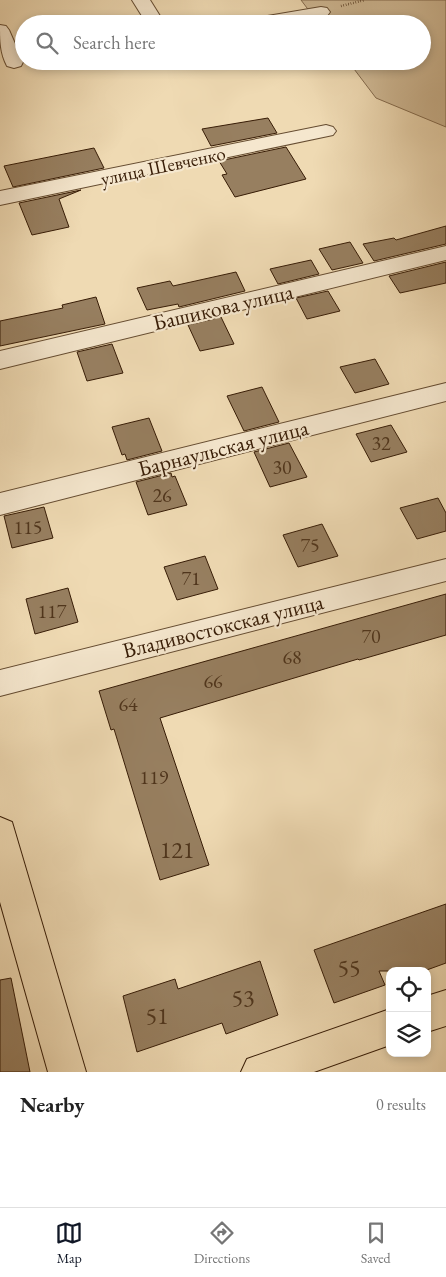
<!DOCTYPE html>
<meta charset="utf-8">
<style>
:root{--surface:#fff;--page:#f2f2f2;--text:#222;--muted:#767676;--line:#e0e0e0;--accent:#111827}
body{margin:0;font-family:"EB Garamond",serif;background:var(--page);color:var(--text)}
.controls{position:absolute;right:15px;bottom:15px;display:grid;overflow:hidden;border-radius:10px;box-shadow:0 2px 8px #0003}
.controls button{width:45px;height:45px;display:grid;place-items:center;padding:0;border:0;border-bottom:1px solid var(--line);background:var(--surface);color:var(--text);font:25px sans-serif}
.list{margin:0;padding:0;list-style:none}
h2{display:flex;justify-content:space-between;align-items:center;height:65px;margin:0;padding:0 20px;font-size:21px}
h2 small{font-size:16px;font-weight:400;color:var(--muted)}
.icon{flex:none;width:28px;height:28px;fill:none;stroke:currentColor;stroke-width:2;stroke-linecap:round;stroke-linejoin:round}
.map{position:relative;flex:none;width:446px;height:1072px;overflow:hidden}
.search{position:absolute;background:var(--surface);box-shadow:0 2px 8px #0003;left:15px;right:15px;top:15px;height:55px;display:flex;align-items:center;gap:12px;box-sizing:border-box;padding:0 18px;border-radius:28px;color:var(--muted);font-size:19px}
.sheet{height:135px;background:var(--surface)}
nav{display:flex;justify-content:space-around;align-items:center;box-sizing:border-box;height:70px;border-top:1px solid var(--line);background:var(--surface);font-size:14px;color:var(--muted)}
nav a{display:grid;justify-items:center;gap:2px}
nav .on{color:var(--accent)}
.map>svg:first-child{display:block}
</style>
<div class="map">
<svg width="446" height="1072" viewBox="0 0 446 1072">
<rect width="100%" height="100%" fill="#efdab3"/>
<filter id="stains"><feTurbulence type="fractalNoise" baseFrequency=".004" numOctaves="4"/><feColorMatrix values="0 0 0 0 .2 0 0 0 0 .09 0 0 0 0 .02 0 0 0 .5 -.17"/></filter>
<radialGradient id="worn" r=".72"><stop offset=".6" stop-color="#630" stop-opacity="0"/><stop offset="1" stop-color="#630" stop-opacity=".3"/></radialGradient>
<path fill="#d0ba96" stroke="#846b4e" d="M301,0H446V127L376,98L348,61H422V24H319Z"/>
<g fill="#977f60" stroke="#371c06">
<path d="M268,118L277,133L211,146L202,129Z"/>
<path d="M286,147L306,179L235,197L222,175L227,174L219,161Z"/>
<path d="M94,148L104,168L13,187L4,166Z"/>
<path d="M81,190L59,199L69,227L32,235L19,203Z"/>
<path d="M446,226V244L374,261L363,244L394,238L396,240Z"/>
<path d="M350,242L363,263L332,270L319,249Z"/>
<path d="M311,260L319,274L278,284L270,269Z"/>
<path d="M446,262V283L400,293L389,276Z"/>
<path d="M236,272L245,291L179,307L178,304L147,310L137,288L170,281L173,286Z"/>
<path d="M328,291L340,311L307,319L296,298Z"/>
<path d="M96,297L105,324L0,346V321L63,308L62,305Z"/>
<path d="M221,317L234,344L200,351L188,325Z"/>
<path d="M112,344L123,373L87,381L77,352Z"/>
<path d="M375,359L389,384L355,393L340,367Z"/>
<path d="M262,387L279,422L244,431L227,396Z"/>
<path d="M149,418L162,451L127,460L125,454L122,455L112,427Z"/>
<path d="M391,425L407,452L371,462L356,434Z"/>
<path d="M289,443L307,477L270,487L254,452Z"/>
<path d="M171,473L172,477L175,476L187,505L148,515L136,482Z"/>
<path d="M438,498L446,513V531L417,539L400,508Z"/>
<path d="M44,507L53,538L12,548L4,516Z"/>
<path d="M322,524L338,556L298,567L283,535Z"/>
<path d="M205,556L218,589L177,600L164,567Z"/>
<path d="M68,588L78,622L35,634L26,599Z"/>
<path d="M446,594V635L359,660L358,659L160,718L209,865L160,880L114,729L111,730L99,691Z"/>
<path d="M446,904V963L424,971H379L385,985L334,1003L314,950Z"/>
<path d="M260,961L278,1015L226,1034L222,1023L137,1052L123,996L175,979L178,989Z"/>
<path d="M11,978L30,1072H0V980Z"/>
</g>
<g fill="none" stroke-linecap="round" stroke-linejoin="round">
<g stroke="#654c31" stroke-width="2">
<g id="minor">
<path d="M132,0H150L165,24H147Z"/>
<path d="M321,7L327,8L330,12L327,16L283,24H240L243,20Z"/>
<path d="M0,25L6,26L9,30L23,62L21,66L14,68L7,66C0,53 0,40 0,25Z"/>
<path d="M326,125L333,127L336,131L333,135L0,205V191Z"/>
<path d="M446,246V260L0,369V351Z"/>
<path d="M446,383V401L0,515V493Z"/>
<path d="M446,559V581L0,696V670Z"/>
</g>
</g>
<g stroke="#371c06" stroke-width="2">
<g id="major">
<path d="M0,817L12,822L86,1072H48L0,902Z"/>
<path d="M446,990V1026L427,1032V996Z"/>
<path d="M390,1009V1045L314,1072H241L247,1059Z"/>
</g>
</g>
<path stroke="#371c06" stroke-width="2.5" stroke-dasharray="0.5 2" stroke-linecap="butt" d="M341,6L365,0"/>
<use href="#minor" fill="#f5e7ce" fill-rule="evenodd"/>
<use href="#major" fill="#efdab3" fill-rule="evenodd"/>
</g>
<g text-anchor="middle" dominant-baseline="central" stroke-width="4.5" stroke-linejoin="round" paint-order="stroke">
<g font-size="19" fill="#371c06" stroke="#f5e7ce">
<text transform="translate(163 166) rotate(-12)">улица Шевченко</text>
</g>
<g font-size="20" fill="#4f351c">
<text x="381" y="443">32</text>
<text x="282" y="467">30</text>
<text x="162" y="495">26</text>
<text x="28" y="527">115</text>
<text x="310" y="545">75</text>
<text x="191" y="578">71</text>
<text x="52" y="611">117</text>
<text x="371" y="636">70</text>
<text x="292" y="657">68</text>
<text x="213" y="681">66</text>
<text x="128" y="704">64</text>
<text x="154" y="777">119</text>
</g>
<g font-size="22" fill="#371c06" stroke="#f5e7ce">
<text transform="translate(223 307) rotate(-13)">Башикова улица</text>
<text transform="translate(223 448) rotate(-14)">Барнаульская улица</text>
<text transform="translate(223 626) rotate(-14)">Владивостокская улица</text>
</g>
<g font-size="24" fill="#4f351c">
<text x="177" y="849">121</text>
<text x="349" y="967">55</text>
<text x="243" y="997">53</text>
<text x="157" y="1015">51</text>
</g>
</g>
<rect width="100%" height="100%" filter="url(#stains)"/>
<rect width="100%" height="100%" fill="url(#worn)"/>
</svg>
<div class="controls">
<button><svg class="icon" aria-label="locate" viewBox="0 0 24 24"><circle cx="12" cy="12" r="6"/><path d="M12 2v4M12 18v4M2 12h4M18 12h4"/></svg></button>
<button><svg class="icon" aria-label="layers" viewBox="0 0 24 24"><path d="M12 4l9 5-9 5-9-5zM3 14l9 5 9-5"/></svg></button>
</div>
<div class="search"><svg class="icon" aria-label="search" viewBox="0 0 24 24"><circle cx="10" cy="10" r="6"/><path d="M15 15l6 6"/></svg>Search here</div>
</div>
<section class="sheet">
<h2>Nearby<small>0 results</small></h2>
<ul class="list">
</ul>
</section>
<nav>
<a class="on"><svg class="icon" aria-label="map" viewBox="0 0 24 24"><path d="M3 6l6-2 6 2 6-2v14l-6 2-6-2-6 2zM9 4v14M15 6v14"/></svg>Map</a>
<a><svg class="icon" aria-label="directions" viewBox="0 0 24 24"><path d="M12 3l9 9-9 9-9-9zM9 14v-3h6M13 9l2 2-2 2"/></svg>Directions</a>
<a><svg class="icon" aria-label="saved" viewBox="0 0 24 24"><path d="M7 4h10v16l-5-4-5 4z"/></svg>Saved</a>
</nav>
